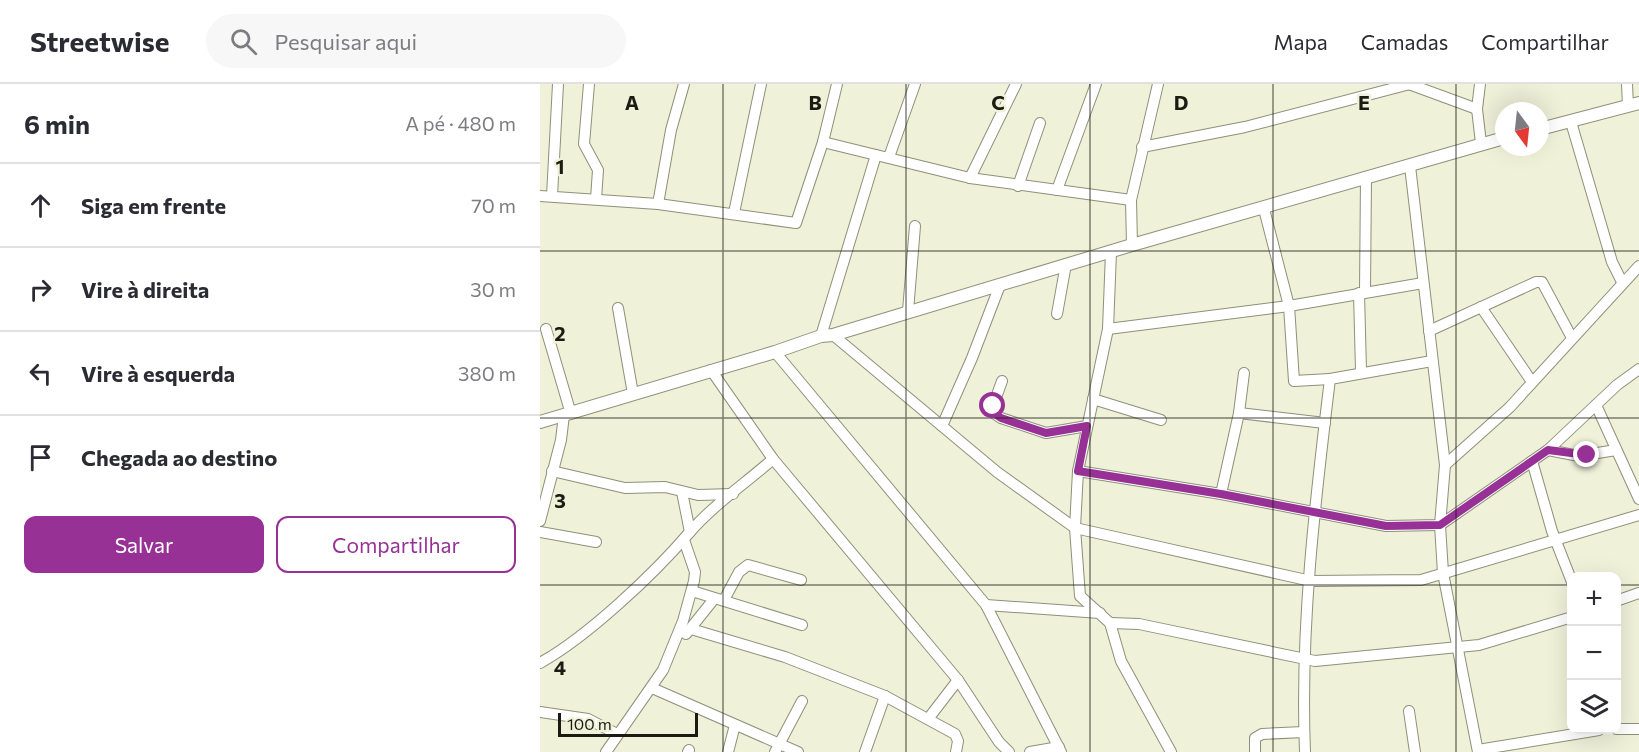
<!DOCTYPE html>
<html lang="pt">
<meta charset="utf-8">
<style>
:root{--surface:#fff;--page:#f7f7f7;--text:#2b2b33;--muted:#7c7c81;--line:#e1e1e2;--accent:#973196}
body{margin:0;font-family:Commissioner,sans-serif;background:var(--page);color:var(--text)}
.controls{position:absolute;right:18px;bottom:18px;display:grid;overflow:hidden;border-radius:12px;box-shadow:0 6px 24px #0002}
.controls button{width:54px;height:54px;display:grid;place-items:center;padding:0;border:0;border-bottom:2px solid var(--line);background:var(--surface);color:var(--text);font:30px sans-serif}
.compass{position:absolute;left:955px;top:18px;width:54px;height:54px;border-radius:50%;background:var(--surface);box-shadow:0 6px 24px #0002;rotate:165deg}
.scale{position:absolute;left:18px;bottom:15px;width:140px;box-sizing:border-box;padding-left:6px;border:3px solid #1a1b12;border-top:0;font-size:16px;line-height:21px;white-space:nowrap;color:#1a1b12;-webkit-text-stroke:4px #eff1d9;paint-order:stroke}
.stop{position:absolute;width:18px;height:18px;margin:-14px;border:4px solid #973196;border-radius:50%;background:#fff}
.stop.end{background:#973196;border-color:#fff;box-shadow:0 2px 6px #0008}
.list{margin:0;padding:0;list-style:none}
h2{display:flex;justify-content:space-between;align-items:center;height:78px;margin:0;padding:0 24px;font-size:26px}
h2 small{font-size:20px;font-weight:400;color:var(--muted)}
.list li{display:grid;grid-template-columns:39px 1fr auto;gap:18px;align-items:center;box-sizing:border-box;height:84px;padding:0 24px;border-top:2px solid var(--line)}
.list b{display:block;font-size:22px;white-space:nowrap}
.list em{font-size:20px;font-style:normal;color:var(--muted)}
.actions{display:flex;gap:12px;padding:18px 24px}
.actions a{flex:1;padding:14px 0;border:2px solid var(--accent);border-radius:12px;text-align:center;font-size:21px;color:var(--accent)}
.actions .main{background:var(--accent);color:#fff}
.icon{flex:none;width:33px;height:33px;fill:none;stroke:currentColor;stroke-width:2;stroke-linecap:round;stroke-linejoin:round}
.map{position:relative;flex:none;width:1099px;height:668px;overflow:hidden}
header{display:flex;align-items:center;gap:36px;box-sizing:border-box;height:84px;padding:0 30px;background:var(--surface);border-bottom:2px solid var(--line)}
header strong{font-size:28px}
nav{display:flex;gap:33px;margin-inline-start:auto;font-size:21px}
.search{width:420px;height:54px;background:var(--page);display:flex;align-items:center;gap:15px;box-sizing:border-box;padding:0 21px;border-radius:33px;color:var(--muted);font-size:22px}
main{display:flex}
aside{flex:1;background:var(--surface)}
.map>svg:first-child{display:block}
</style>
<header>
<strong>Streetwise</strong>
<div class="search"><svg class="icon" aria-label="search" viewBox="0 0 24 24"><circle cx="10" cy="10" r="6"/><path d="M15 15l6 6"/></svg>Pesquisar aqui</div>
<nav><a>Mapa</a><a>Camadas</a><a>Compartilhar</a></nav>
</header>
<main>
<aside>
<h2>6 min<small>A pé · 480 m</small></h2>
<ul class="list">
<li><svg class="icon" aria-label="ahead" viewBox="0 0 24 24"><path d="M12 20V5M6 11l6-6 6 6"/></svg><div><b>Siga em frente</b></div><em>70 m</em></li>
<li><svg class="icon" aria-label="right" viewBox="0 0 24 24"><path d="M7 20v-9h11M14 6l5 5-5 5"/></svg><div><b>Vire à direita</b></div><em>30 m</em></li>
<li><svg class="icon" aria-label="left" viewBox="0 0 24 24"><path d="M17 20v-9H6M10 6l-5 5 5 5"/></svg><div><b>Vire à esquerda</b></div><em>380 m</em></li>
<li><svg class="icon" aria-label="arrive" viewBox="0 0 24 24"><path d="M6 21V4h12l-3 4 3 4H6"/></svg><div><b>Chegada ao destino</b></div></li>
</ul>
<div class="actions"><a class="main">Salvar</a><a>Compartilhar</a></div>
</aside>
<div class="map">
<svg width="1099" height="668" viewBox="0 0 1099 668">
<rect width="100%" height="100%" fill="#eff1d9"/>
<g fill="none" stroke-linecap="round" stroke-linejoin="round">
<g stroke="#8e907a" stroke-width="12">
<g id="minor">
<path d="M49,0L44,60L58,86L56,115"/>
<path d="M869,0L937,25"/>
<path d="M940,0L937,25L941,59"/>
<path d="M1087,0L1088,22"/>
<path d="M1031,38L1072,178L1082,198"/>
<path d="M283,58L430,94L591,116"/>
<path d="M602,63L705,43L870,0"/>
<path d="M349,73L375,0"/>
<path d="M870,82L905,381L900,441L903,489L938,668"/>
<path d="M430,94L476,0"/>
<path d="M478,102L500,39"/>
<path d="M517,106L556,0"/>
<path d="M0,112L118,120L256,139L283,58L297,0"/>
<path d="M12,112L18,0"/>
<path d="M118,120L131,46L144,0"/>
<path d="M724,125L749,222L754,297L790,295"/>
<path d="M194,129L221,0"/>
<path d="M592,161L591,116L618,0"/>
<path d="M571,168L568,245L538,387L535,444L540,512L570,539L581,577L631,668"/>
<path d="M825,208L826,93"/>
<path d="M819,209L821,287"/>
<path d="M941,223L992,298"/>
<path d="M78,224L93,310"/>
<path d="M368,227L375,142"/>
<path d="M517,230L526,180"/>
<path d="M6,245L31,330"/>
<path d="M568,245L749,222L883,199"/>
<path d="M889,247L996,198H1002L1032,254"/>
<path d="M293,251L457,388L535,444L771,497L881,496L1099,431"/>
<path d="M281,252L336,71"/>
<path d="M235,268L446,521L521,668"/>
<path d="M171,286L233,375L418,596L459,658L469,668"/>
<path d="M462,297L453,322L455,330L461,334L506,349L547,342"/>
<path d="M553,315L621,336"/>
<path d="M1056,321L1099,415"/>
<path d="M699,329L785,339"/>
<path d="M402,342L432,274L460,201"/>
<path d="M1008,366L1039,372L1076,366"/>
<path d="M992,377L1012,447L1032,498"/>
<path d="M905,381L970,323L1099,182"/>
<path d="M12,387L85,404L125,403L158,411L193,410"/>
<path d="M538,387L681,410L846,442L900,441L1008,366L1077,301L1099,285"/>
<path d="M142,408L150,448"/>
<path d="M681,410L699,329L704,289"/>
<path d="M0,437L21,356L24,331"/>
<path d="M0,448L56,458"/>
<path d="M152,507L262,541"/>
<path d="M184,516L199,488L208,481L261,496"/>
<path d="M1076,517L1099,509"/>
<path d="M446,521L560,529"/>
<path d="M570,539L599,540L775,577L939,561L1032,533"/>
<path d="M151,545L245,573L345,612L415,650L418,657L416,668"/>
<path d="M146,550L174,515"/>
<path d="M0,579C47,553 114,490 149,449C173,421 206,399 233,375"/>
<path d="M112,604L258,668"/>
<path d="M869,627L875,668"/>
<path d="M0,628L48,635L77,650"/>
<path d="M388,635L418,596"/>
<path d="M1076,645H1099"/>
<path d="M938,666L1059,646"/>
<path d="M66,668L123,586L143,537L154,497L155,488L144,456"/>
<path d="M148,668L149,666"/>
<path d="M188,668L195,641"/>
<path d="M235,668L262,617"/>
<path d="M325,668L345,612"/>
<path d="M490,668L519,663"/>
<path d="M715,668V654L722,650L764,648"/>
<path d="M765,668C760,544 775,418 790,295L892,277"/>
</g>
</g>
<g stroke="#8e907a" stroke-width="14">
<g id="tertiary">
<path d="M1000,45L1099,19"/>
<path d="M0,338L235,268L281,252L293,251L592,161L964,54"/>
</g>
</g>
<use href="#minor" stroke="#fff" stroke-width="10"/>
<use href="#tertiary" stroke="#fff" stroke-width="12"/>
</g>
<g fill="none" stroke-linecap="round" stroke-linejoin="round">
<path stroke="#973196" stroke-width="8" d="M453,322L455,330L461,334L506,349L547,342L538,387L681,410L846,442L900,441L1008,366L1047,371"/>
</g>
<path fill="none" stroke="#1a1b12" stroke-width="1.5" stroke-opacity="0.55" d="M183,0V668M366,0V668M550,0V668M733,0V668M916,0V668M0,167H1099M0,334H1099M0,501H1032M1076,501H1099"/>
<g font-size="20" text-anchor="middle" font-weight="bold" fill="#1a1b12" stroke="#eff1d9" stroke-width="5" stroke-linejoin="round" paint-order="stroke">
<text x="92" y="26">A</text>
<text x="275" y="26">B</text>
<text x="458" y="26">C</text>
<text x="641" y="26">D</text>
<text x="824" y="26">E</text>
<text x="20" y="90">1</text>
<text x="20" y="257">2</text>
<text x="20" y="424">3</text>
<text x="20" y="591">4</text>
</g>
</svg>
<div class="controls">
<button>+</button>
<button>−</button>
<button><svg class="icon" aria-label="layers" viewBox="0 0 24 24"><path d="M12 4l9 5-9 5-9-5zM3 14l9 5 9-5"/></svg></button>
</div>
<svg class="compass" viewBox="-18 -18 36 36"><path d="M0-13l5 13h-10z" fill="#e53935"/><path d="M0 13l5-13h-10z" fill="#7c7c81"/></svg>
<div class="scale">100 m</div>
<div class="stop" style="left:453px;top:322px"></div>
<div class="stop end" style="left:1047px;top:371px"></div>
</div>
</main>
